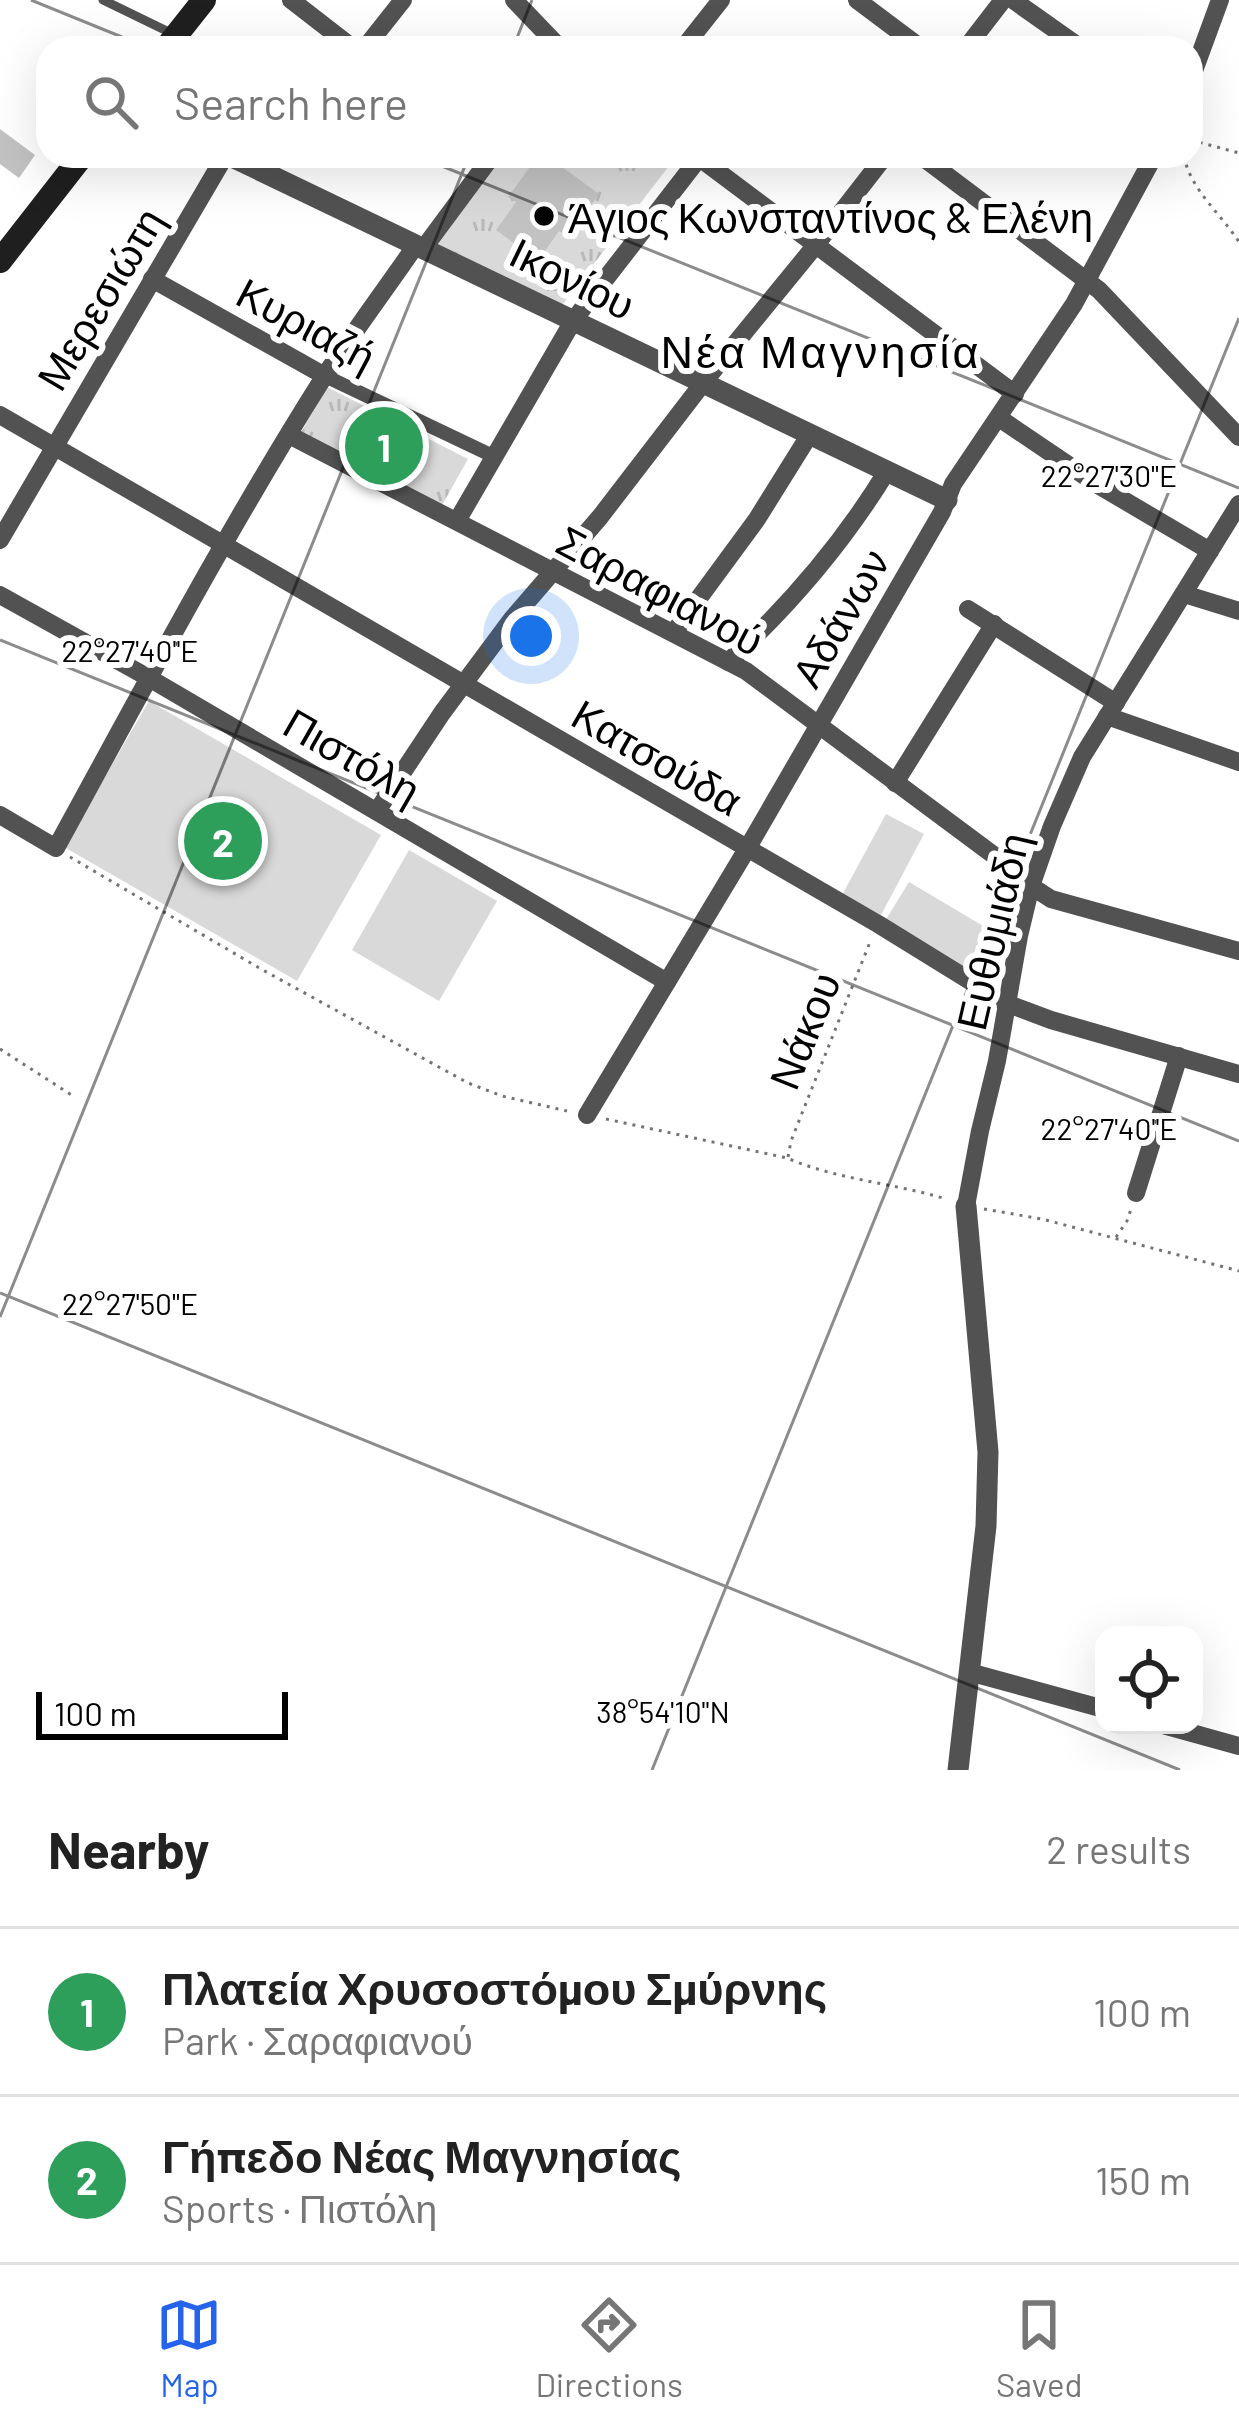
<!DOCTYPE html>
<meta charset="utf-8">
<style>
:root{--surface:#fff;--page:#f6f6f6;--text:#222;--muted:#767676;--line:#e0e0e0;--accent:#2563eb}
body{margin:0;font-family:Barlow,sans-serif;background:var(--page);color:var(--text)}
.controls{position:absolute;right:36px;bottom:36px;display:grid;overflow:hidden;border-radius:24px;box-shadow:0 12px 48px #0002}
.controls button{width:108px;height:108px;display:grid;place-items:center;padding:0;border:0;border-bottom:3px solid var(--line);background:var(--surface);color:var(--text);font:60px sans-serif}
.scale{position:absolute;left:36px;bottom:30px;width:252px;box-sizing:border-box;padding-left:12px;border:6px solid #000;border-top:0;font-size:33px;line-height:42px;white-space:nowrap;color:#000;-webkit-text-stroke:9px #fff;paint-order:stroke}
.you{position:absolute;left:531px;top:636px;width:42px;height:42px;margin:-30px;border:9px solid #fff;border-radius:50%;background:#1a73e8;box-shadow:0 0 0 18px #1a73e833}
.badge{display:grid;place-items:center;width:78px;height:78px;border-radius:50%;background:var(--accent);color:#fff;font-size:39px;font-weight:700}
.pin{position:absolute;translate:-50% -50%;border:6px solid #fff;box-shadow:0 3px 12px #0006}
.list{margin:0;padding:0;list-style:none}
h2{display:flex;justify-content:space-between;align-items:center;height:156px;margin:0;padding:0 48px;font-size:51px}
h2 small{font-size:39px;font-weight:400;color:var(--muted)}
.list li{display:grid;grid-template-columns:78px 1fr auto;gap:36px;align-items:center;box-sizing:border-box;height:168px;padding:0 48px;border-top:3px solid var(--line)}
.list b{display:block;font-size:45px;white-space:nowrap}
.list p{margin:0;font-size:39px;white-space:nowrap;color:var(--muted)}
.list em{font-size:39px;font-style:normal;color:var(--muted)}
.icon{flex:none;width:66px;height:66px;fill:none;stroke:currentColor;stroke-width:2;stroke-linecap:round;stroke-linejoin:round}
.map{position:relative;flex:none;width:1239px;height:1770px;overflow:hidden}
.search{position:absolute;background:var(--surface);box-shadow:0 12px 48px #0002;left:36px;right:36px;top:36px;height:132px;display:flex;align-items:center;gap:30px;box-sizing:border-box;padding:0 42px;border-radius:36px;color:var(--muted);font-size:45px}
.sheet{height:492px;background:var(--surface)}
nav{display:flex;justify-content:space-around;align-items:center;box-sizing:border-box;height:168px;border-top:3px solid var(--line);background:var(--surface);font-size:33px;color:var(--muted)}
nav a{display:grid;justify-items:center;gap:6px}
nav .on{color:var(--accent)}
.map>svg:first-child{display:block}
</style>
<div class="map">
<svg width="1239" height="1770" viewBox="0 0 1239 1770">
<defs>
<pattern id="park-tufts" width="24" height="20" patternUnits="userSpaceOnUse" patternTransform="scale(3)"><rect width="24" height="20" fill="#d9d9d9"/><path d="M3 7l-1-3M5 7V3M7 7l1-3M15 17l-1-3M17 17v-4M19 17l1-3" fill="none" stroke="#b8b8b8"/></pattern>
</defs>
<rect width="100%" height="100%" fill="#fff"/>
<g fill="#d9d9d9">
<path d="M149,701L381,835L297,981L64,847Z"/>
<path d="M886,814L924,834L880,917L841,897Z"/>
<path d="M409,850L497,901L439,1001L352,950Z"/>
<path d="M909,882L990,930L966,970L885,921Z"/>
</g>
<g fill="url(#park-tufts)">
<path d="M501,156H664L672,162L560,308L433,245Z"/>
<path d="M327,387L468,459L441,507L300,434Z"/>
</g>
<g fill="#c2c2c2">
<path d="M0,129L35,155L19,178L0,164Z"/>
<path d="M538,156H547L599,194L568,237L559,231L538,261L496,230L516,202L508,197Z"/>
</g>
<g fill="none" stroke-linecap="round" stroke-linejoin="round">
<g stroke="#747474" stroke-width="3" stroke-dasharray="3 6" stroke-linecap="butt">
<path d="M1191,140L1239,153"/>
<path d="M1184,156C1190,189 1221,214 1239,242"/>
<path d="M70,857L261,969L468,1083L502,1096L567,1111"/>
<path d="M0,1049L73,1096"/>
<path d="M606,1119L787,1158C838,1180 894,1183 946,1199"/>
<path d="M788,1157L791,1141L870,942"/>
<path d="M984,1209L1042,1219L1239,1271"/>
<path d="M1116,1237L1127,1221L1131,1209"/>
</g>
<path stroke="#525252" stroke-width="9" d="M103,0L171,33"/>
<path stroke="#525252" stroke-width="14" d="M325,376L495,457"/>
<g stroke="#525252" stroke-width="18">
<path d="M291,0L353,48"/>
<path d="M514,0L560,48"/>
<path d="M857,0L921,48"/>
<path d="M1013,0L1081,48"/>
<path d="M365,48L403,0"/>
<path d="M683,48L721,0"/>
<path d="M966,48L1003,0"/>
<path d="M1191,79L1220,0"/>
<path d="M697,156L1015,394"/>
<path d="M921,156L1099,290L1239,437"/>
<path d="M423,249L492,156"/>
<path d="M152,279L325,376"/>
<path d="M0,415L878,924L1006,1003L1051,1020L1239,1074"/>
<path d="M999,418L1098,485L1210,551"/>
<path d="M289,435L746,671L1015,871L1031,886L1051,899L1239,951"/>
<path d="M457,521L573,321L699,158"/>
<path d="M0,540L225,156"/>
<path d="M1184,594L1239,611"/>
<path d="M0,595L149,678L667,982"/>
<path d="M968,609L1116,703"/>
<path d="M674,632L757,519L810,434"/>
<path d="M728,662C790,605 843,543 887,471"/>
<path d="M1107,716L1239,762"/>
<path d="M895,783L994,624"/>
<path d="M377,811L442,713L512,619L600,517L703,383L815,246L885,156"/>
<path d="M0,815L56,848C142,691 226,532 322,380C352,334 385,290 416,245"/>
<path d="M587,1115L747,849L942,512L953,484L1074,304L1154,156"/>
<path d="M1136,1193L1179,1056"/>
<path d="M966,1206L980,1131L997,1061L1019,936L1031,886L1052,826L1082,757L1239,504"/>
<path d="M969,1672L1104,1709"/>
<path d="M1163,1725L1239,1746"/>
</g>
<g stroke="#525252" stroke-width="21">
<path d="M230,156L947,500"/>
<path d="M958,1770L986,1526L988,1452L966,1206"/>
</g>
<g stroke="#1f1f1f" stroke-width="24">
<path d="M166,48L204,0"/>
<path d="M0,261L82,156"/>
</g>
</g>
<path fill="none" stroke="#000" stroke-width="3" stroke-opacity="0.45" d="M31,0L149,48M513,48L532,0M417,156L1239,488M0,640L1239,1141M0,1293L1180,1770M0,1317L469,156M652,1770L1239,318"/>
<circle fill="#000" stroke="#fff" stroke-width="4.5" cx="544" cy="216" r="12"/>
<g text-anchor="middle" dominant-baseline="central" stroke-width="12" stroke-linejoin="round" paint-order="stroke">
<g font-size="42" fill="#000" stroke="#fff" text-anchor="start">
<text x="568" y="216">Άγιος Κωνσταντίνος &amp; Ελένη</text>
</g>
<g font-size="42" fill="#000" stroke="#fff">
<text transform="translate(573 277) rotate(26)">Ικονίου</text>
<text transform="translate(99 298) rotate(-59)">Μερεσιώτη</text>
<text transform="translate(307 323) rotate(28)">Κυριαζή</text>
<text transform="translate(661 589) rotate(28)">Σαραφιανού</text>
<text transform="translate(839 617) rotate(-60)">Αδάνων</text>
<text transform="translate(353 755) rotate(30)">Πιστόλη</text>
<text transform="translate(658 756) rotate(30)">Κατσούδα</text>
<text transform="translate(991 931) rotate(-77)">Ευθυμιάδη</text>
<text transform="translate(803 1030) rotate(-68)">Νάκου</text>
</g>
<g font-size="45" letter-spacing="3" fill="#000" stroke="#fff">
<text x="821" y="350">Νέα Μαγνησία</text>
</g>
</g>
<g font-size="30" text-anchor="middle" fill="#000" stroke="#fff" stroke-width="12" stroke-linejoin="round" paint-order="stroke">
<text x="1109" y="487">22°27'30"E</text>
<text x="130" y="662">22°27'40"E</text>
<text x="1109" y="1140">22°27'40"E</text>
<text x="130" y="1315">22°27'50"E</text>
<text x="663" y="1723">38°54'10"N</text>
</g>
</svg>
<div class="controls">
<button><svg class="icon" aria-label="locate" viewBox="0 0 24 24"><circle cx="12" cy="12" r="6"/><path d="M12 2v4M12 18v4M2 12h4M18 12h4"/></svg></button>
</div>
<div class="scale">100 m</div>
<div class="you"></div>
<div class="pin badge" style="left:384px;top:446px;background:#2e9e5b">1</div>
<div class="pin badge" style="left:223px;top:841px;background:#2e9e5b">2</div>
<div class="search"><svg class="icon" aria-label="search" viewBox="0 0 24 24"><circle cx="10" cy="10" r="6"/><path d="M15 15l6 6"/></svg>Search here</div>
</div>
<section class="sheet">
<h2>Nearby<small>2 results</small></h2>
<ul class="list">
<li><span class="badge" style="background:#2e9e5b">1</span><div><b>Πλατεία Χρυσοστόμου Σμύρνης</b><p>Park · Σαραφιανού</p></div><em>100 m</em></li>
<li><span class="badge" style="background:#2e9e5b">2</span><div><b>Γήπεδο Νέας Μαγνησίας</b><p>Sports · Πιστόλη</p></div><em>150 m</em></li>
</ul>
</section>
<nav>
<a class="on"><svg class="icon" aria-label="map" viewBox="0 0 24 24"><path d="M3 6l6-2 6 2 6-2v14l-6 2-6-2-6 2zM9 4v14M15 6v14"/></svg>Map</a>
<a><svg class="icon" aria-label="directions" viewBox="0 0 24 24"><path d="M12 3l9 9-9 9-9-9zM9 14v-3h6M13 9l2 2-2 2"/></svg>Directions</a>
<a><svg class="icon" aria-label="saved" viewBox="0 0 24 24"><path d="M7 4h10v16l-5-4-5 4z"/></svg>Saved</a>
</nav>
